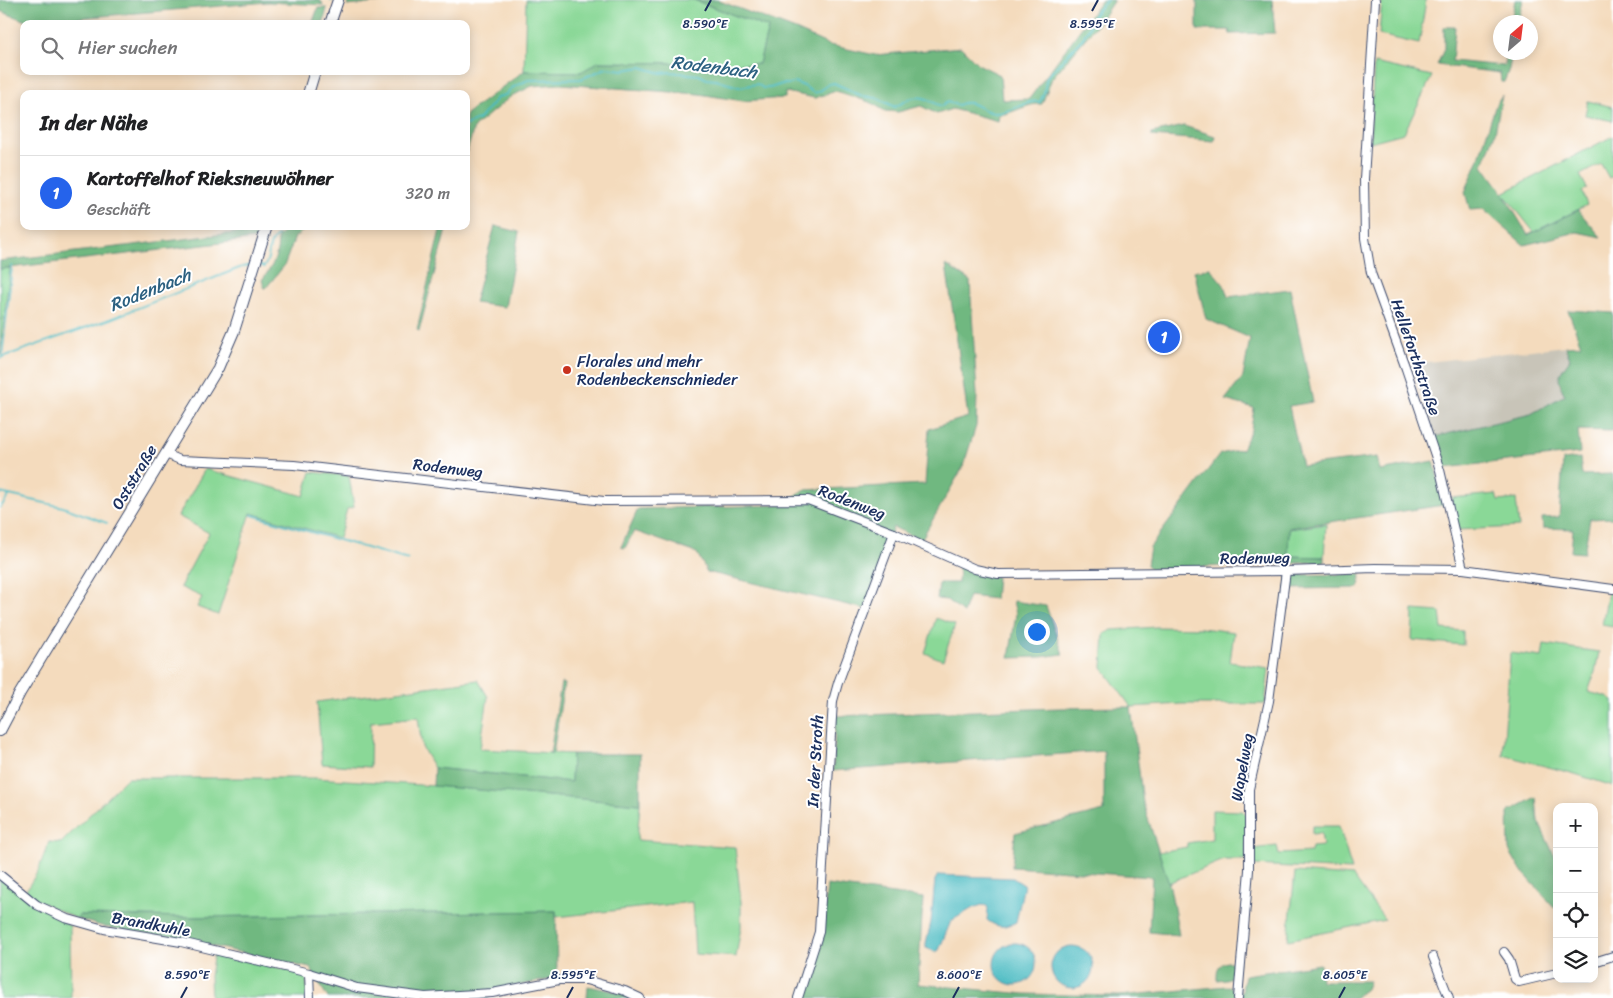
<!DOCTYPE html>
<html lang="de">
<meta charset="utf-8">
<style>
:root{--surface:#fff;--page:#f6f6f6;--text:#202124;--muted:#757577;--line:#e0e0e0;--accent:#2563eb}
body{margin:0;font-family:Sriracha,sans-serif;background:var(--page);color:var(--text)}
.controls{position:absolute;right:15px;bottom:15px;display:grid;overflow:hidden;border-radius:10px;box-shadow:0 2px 12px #0003}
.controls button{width:45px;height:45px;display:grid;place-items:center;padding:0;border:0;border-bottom:1px solid var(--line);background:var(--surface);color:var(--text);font:25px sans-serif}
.compass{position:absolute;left:1493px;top:15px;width:45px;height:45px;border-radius:50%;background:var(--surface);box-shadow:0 2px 12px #0003;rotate:28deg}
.you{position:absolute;left:1036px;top:631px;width:18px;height:18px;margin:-12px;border:4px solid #fff;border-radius:50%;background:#1a73e8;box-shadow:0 0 0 8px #1a73e833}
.badge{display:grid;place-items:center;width:32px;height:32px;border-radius:50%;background:var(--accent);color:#fff;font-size:16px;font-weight:700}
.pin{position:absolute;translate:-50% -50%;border:2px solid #fff;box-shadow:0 1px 5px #0006}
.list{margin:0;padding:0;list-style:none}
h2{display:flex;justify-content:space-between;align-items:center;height:65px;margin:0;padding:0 20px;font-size:21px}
h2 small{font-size:16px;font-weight:400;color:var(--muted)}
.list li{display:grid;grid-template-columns:32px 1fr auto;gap:15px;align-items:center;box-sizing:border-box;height:75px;padding:0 20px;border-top:1px solid var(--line)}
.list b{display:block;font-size:19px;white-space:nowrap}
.list p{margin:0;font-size:16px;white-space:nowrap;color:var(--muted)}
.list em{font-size:16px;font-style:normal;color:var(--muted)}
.icon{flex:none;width:28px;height:28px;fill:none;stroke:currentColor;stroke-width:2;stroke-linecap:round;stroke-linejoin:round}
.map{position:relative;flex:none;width:1613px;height:998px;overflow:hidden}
.search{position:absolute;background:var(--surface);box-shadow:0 2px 12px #0003;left:20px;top:20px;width:450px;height:55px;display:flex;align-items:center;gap:12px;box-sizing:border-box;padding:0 18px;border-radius:10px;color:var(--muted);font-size:19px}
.panel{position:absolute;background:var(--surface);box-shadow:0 2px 12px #0003;left:20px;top:90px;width:450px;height:140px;border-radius:10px}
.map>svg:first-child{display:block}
</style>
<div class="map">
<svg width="1613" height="998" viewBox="0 0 1613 998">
<rect width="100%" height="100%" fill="#fff"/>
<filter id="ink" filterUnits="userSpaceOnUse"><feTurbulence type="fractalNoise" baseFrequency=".02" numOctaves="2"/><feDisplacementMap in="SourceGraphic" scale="10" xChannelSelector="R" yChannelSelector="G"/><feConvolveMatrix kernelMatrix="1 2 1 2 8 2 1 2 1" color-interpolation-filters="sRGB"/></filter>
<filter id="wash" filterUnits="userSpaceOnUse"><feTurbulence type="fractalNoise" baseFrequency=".0096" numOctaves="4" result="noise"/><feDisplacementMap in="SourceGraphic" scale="20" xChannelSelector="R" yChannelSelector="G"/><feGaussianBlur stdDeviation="1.12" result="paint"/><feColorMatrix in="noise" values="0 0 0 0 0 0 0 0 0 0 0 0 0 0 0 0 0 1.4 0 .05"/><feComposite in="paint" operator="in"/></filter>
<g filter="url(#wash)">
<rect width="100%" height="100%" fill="#f4dbbd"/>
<path fill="#c8c4b8" d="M1565,346L1570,358L1559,376V385L1566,395L1531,414L1434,437L1410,364Z"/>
<g fill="#8ad897" stroke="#52847a">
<path d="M526,0H694L768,28L759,64L598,62L582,72L524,71Z"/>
<path d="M1382,0H1426L1419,44L1379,35Z"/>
<path d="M1374,63L1432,76L1404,133L1370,142Z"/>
<path d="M1588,101L1613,107V121L1585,115Z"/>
<path d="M1613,136V176L1609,178L1601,164L1580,175L1587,188L1582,192L1587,205L1534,232L1503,193Z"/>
<path d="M10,268L0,354V355V269Z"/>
<path d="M205,469L304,496L311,472L349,476L354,507L347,509L339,538L251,513L218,615L197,607L202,597L180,587L209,533L178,516Z"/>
<path d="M1496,494L1498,501L1516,499L1519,527L1457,530L1451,498Z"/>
<path d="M1326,524L1324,557L1288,556L1289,529Z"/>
<path d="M1608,592L1613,593V627L1602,625Z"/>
<path d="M1413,610L1440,612L1442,629L1463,631V645L1412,640Z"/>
<path d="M936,618L955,625L943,660L925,653Z"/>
<path d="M1157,627L1201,628L1234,632L1230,662L1269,668L1265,704H1182L1131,707L1102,667L1104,634L1112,630Z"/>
<path d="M1544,644L1599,652L1595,672L1588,692L1607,697L1613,701V786L1575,774L1503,755L1510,653L1542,657Z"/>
<path d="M478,680L488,697L480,749L572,754L571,782L434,768L422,747L418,717L371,722L370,767L322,764L317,702Z"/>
<path d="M127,778H315L435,786L640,804L637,840L735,847L741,902V927L736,957L695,954L692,902L556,917V911L195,917L79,915L77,919L39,901L25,892L38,871L49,842L61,843Z"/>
<path d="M1212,810L1242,811L1246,814V860H1224L1168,883L1159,852L1187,847V843L1212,839Z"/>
<path d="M1312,826H1339L1352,870L1252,865V849L1277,846L1279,854L1311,852L1312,847L1323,846L1321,833L1312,834Z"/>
<path d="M1295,872L1353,876L1385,920L1288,940Z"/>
<path d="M0,879L70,926L71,998H0Z"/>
<path d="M214,952L300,973L306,977L308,998H211L210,976Z"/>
</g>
<g fill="#6fb880" stroke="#45746f">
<path d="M0,0H317L322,2L323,5L268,2L78,18L76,24H34L0,11Z"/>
<path d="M349,0H405L347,6Z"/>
<path d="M694,0H717L798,31L829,45L875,55L961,47L978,64L1000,75L1002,100L1029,99L1102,0H1114L1100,21L1052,78L1042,104C1027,103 1015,113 999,115L998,121L952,109L937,114L921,106L898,112L885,111L872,103L836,91L815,98L785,92V98L743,101L699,94L560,84L532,86L510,97L474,127L466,155V114L524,71L581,72L598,62L759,64L768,28Z"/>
<path d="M1197,0H1272L1275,33L1230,34L1229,30H1197Z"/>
<path d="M1515,0H1523L1518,22H1511Z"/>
<path d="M318,8H327L323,24H312Z"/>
<path d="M1444,27H1455L1452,61L1504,66L1506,53H1512L1509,69L1504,82H1501L1500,73L1437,65L1444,49Z"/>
<path d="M1502,95L1495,133L1483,165L1501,190L1528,235L1578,210L1601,237L1577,232L1524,245L1483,209L1470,210L1465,192L1478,161L1496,104Z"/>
<path d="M1184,126L1215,136L1214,141L1152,136V133Z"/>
<path d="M290,226H309L295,237L284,266L265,289L262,280C274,264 278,257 278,237Z"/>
<path d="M441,226H447L419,331L417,330Z"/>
<path d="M495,226L519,232L505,307L474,303Z"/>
<path d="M258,230L255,239L0,269V261Z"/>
<path d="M946,265L970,281L977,394L976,426L963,467L921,540L893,527L865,609L707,572L697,553L634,531L625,548L621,547L638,509L781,505L804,490L925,484L929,429L968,417Z"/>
<path d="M1210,268L1224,285L1228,297L1290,289L1313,402L1289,406L1302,466L1377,457L1380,471L1434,461L1444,505L1289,528L1288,556L1324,557V562L1151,569L1147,565L1150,547L1220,454L1242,449L1251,430L1254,408L1225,400L1243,377L1250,338L1206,319L1194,271Z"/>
<path d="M1568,310L1613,313V431L1578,430L1580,453L1444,468L1434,437L1531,414L1565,395C1555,377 1559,375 1570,359L1565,346L1581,345Z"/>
<path d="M1580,458L1582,475L1613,474V518L1590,519L1584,553L1571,552L1573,529L1543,528L1542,518L1559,517L1563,460Z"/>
<path d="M959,567L975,573L997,577L995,599L969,596L963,613L947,600L937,599L939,583H958Z"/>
<path d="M1361,574L1359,588L1286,589L1288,575Z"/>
<path d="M1013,601L1046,606L1063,654L1041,657L1009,658L1016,614Z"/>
<path d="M561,683L564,684L553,753L550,754Z"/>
<path d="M1131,707L1143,803L1170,887L1179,935L1149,932L1152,877L1012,867L1015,833L1104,811V751L833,771L836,716L1059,708Z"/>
<path d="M572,754H640V804L433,786L434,768L571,782Z"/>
<path d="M1536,797L1538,821L1557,861L1556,909L1520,869L1509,850L1508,812Z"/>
<path d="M827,885L923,898L918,984L1025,994L1119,996L1227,986L1234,990L1235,993L1242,991L1245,975L1320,964L1321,981H1369L1366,989L1354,998H801L821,947Z"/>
<path d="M556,911L557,978L494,990L489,998H328L310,968L176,938L105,927L77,919L79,915L195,917Z"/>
<path d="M1227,962H1238L1234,976L1226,979L1217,980C1217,971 1217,964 1227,962Z"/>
<path d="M588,986L628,994L635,998H587Z"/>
</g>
<g fill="#4cbbc2" stroke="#347590">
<path d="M938,875L1013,878L1024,885L1016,922C1005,928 997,928 987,920L988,909L987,906L982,905L973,908L951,921L939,950L936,952L926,948V943L931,922L935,880Z"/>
<circle cx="1015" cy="964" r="21"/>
<circle cx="1072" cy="967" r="21"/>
</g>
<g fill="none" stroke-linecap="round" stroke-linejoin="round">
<g stroke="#4cbbc2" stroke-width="2">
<path d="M331,1L332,0"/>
<path d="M343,3L344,0"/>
<path d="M466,125L479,119L497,98L507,94L512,88L528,80L581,79L606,68L624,70L641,67L661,73L670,72L699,75L707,79L716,80L739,87L757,84L763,88H770L782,84H791L794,82L804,86L814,93L820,91L829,84L834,83L862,96L877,98L895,107C906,101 913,94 927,99C932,101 936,105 942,106L947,102L958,105C972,97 981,112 995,113C1011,114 1025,99 1040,102L1044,92L1047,77L1083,38L1092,22L1094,14L1107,0"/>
<path d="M259,265L264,267C273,254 264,247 278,235"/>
<path d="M2,357L12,266"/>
<path d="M0,358L110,319L242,267L251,265"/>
<path d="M0,493L63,507L107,523"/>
<path d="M0,508L9,496"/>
<path d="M252,515L408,560"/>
</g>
</g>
</g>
<g filter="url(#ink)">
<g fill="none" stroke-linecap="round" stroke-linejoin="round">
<g stroke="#3c496c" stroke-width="10">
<g id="street">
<path d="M1375,0L1364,179L1365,238L1371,273L1406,369L1440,470L1463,569"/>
<path d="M166,454L180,460L294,465L604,501L808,500L894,533L975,569L998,574L1286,571L1375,568L1463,569L1613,589"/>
<path d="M0,875L37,905L65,918L104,929L181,942L309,973L357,988L425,997L492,993L559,980H586L625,991L640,998"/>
<path d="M1504,952L1509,959L1515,979L1519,982L1557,973"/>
<path d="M1433,957L1449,998"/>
<path d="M1594,962L1613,956"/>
<path d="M309,973L310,998"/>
<path d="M798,998L819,932L833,701L838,683L894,533"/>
<path d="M1238,998L1249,870V789L1269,701L1286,571"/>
</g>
</g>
<g stroke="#3c496c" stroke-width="12">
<g id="secondary">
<path d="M330,24L338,0"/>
<path d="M308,94L315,71"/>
<path d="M0,731L20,693L218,368L234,331L267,226"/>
</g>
</g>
<use href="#street" stroke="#fff" stroke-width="8"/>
<use href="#secondary" stroke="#fff" stroke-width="10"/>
</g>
</g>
<path fill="none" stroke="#1b2f5e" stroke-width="2" d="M705,11L711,0M1092,11L1098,0M181,998L187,987M567,998L573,987M953,998L959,987M1339,998L1345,987"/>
<circle fill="#c8321e" stroke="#fff" stroke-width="2" cx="567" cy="370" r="5"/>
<g text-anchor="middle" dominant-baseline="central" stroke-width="4" stroke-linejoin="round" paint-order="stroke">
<g font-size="16" fill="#1b2f5e" stroke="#fff">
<text transform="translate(1416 357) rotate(71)">Helleforthstraße</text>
<text transform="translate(448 468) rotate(7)">Rodenweg</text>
<text transform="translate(134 477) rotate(-59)">Oststraße</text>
<text transform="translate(852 502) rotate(21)">Rodenweg</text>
<text transform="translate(1255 558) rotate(-1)">Rodenweg</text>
<text transform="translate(815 761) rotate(-87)">In der Stroth</text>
<text transform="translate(1242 767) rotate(-80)">Wapelweg</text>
<text transform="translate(151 924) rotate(10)">Brandkuhle</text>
</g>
<g font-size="16" fill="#1b2f5e" stroke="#fff" text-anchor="start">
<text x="577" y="361">Florales und mehr<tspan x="577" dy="18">Rodenbeckenschnieder</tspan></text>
</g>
<g font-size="18" font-style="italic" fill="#2c6081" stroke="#fff">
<text transform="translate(714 67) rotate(7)">Rodenbach</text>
<text transform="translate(150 290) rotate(-22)">Rodenbach</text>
</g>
</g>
<g font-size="12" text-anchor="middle" fill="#1b2f5e" stroke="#fff" stroke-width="4" stroke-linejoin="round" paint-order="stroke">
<text x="705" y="28">8.590°E</text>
<text x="1092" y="28">8.595°E</text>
<text x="187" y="979">8.590°E</text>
<text x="573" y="979">8.595°E</text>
<text x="959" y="979">8.600°E</text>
<text x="1345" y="979">8.605°E</text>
</g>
</svg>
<div class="controls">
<button>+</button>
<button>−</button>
<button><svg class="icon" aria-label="locate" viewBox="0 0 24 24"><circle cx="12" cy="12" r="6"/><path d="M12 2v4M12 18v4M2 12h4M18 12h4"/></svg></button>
<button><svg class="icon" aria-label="layers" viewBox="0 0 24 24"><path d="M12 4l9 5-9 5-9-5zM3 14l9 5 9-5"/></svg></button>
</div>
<svg class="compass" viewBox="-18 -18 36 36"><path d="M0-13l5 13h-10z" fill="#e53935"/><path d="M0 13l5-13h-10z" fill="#757577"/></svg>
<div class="you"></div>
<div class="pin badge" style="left:1164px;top:337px">1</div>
<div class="search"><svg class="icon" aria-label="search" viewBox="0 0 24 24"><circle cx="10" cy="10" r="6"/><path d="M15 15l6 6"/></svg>Hier suchen</div>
<section class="panel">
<h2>In der Nähe<small></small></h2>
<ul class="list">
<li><span class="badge">1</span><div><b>Kartoffelhof Rieksneuwöhner</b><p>Geschäft</p></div><em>320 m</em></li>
</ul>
</section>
</div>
